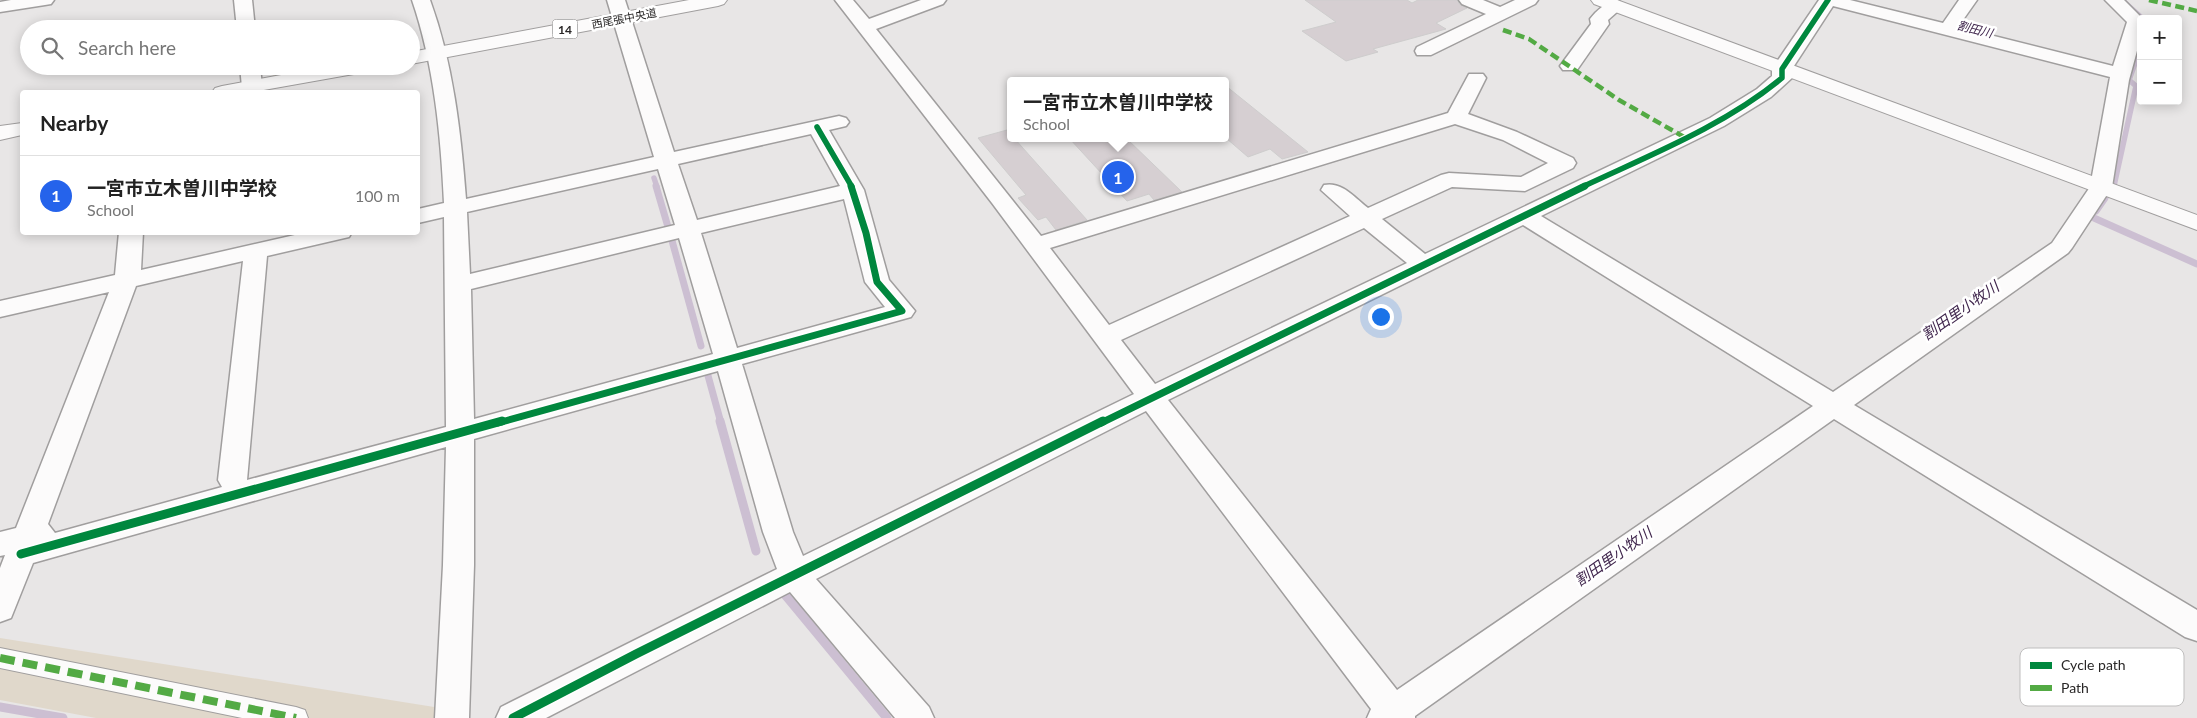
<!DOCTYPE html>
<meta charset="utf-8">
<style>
:root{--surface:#fff;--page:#f2f2f2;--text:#222;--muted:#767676;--line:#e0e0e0;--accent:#2563eb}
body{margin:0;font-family:Lato,"Noto Sans JP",sans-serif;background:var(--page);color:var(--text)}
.controls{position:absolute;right:15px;top:15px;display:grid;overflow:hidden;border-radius:5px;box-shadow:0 2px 12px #0003}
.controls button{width:45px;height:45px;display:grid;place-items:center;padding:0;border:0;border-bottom:1px solid var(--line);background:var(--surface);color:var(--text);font:25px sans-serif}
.you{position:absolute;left:1380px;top:316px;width:18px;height:18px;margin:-12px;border:4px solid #fff;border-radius:50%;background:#1a73e8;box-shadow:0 0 0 8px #1a73e833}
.badge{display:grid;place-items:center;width:32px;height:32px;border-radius:50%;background:var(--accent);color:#fff;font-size:16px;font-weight:700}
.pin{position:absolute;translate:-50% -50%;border:2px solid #fff;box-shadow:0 1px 5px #0006}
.popup{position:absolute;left:1007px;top:77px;width:222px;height:65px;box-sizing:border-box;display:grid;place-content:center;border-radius:5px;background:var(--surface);filter:drop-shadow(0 1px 4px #0005);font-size:16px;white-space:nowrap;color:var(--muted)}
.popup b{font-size:19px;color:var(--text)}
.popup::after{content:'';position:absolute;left:50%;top:100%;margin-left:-10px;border:10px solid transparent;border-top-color:var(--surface)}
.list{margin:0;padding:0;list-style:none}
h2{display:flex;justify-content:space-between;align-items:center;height:65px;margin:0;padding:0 20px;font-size:21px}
h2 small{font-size:16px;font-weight:400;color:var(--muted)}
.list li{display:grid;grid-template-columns:32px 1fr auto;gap:15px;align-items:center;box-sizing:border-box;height:80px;padding:0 20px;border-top:1px solid var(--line)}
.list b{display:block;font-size:19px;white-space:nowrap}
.list p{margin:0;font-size:16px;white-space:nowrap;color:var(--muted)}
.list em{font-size:16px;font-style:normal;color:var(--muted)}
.icon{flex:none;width:28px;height:28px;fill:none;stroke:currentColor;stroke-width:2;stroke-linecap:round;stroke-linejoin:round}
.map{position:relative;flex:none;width:2197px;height:718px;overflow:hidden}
.search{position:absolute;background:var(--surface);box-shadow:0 2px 12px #0003;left:20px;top:20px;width:400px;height:55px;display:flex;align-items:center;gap:12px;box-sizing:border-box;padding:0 18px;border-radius:28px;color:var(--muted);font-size:19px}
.panel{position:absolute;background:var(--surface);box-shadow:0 2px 12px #0003;left:20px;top:90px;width:400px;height:145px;border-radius:5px}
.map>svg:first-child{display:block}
</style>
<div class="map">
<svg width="2197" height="718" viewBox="0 0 2197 718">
<rect width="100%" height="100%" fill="#e8e6e6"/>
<g fill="#e0d8cb">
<path d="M270,66H347L275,83Z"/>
<path d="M0,638L453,710L452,718H96L0,700Z"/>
</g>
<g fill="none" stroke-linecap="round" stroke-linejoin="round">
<g stroke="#ccbfd2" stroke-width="5.5">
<path d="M2122,0L2143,19"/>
<path d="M2129,80L2141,46"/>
<path d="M654,178L657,187"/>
<path d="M2114,186L2136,86L2129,80L2120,78"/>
</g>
<g stroke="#ccbfd2" stroke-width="7">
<path d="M656,186L668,227"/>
<path d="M2096,211L2105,198"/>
<path d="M2094,218L2197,264"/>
<path d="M671,237L701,346"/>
<path d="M707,372L721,423"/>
</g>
<g stroke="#ccbfd2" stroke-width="9">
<path d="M720,421L756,551"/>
<path d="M781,590L887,718"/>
<path d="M0,707L63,718"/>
</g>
</g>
<g fill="#d6cfd2" stroke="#cecdcd">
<path d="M1305,0H1407L1412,3L1418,0H1457L1460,5L1467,8L1436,23L1446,29L1373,49L1378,52L1346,61L1302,31L1336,22Z"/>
<path d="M1226,86L1308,152L1282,159L1270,149L1248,157L1226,138Z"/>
<path d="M1007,130L1010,138H1014L1087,220L1056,230L1046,217L1038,220L1018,198L1026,195L978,138Z"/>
<path d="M1069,138H1126L1182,192L1154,200L1149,194L1127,201Z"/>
</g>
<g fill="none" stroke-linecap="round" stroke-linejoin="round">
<g stroke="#a09e9e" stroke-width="2">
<path id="pedestrian" d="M0,648L296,707L305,710L308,718H242L0,668Z"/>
</g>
<g stroke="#a09e9e" stroke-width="3">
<g id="minor">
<path d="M11,0H54L51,4L45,5L0,12V2Z"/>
<path d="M234,0H252L255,29H237Z"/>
<path d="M412,0H430C453,63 461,132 466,199L654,157L607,0H625L674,152L839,116L846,118L849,122L846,126L829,130L864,190L889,280L915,311L911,317L742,364L793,532L803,556L1134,394L992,203L835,0H853L869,19L921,0H946L943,4L876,29L1041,236L1448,113L1469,74H1483L1486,78L1468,114L1517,132L1573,158L1576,163L1573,168L1525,191L1452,187L1382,219L1425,254L1710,118L1757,89L1772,76V69L1819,0H1850L1943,23L1959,0H1977L1958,27L2113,66L2127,22L2105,0H2124L2143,19H2141V36L2129,80L2112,187L2072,248L2068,253L1854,405L2197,610V641L2185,637L1834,419L1415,716V718H1367L1371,709L1146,411L816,579L929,707L934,718H895L790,592L546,718H496L501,707L777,569L763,532L718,371L474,439V565L469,718H435L443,565L446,447L33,563L11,618L0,622V568L5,555L0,556V532L16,528L109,292L0,317V301L115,275L119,232H143L141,270L308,232H352L349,237L267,256L247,480L446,427L444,217L418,223V209L444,203C441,136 434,64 412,0ZM1833,6L2110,77L2090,187L2052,243L1833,392L1541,216L1724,126L1771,97L1792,78V69ZM1455,124L1503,140L1548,163L1521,177L1449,173L1441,175L1368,208C1355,198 1342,181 1324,185L1321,190L1350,216L1109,325L1050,248ZM811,134L840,186L697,220L678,164ZM658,169L675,225L470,274L467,212ZM844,199L865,282L885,307L737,348L701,233ZM1523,225L1813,406L1397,690L1168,400ZM1364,228L1407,263L1155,384L1121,340ZM679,238L713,354L474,419L471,289ZM243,261L218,480L222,487L55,533L48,524L136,286Z"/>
<path d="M1459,0H1483L1500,7L1515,0H1538L1535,4L1431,55H1417L1415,51L1417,47L1486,14L1462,4Z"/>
<path d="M1617,0L1625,5L1608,20L1609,24L1577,70H1563L1560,66L1591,24L1590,19C1596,11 1607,1 1617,0Z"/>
<path d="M240,66H260L262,87L259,91H245L242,87Z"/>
</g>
</g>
<g stroke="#a09e9e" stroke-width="2">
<path id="tertiary" d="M1591,0H1617L2197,215V230L1594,4Z"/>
</g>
<g stroke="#a09e9e" stroke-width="2">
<g id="primary">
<path d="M689,0H727L724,4L718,6L411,64V52Z"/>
<path d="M330,66H375L372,70L365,72L253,92H212L215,88L222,86Z"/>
<path d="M22,123V135L0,140V126Z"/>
</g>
</g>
<use href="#pedestrian" fill="#fcfbfb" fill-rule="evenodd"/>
<use href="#minor" fill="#fcfbfb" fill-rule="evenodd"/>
<use href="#tertiary" fill="#fcfbfb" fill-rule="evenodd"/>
<use href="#primary" fill="#fcfbfb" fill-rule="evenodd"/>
<g stroke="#53aa44" stroke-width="4.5" stroke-dasharray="9 4.5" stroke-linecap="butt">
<path d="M2149,0L2197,11"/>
<path d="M1503,30L1529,39L1619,100L1684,137"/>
</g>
<path stroke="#53aa44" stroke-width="8" stroke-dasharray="15 8" stroke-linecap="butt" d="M0,658L296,718"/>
<g stroke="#fff" stroke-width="8">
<g id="cycleway-far2">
<path d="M817,127L852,187"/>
<path d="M1582,187C1650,155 1724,126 1782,78V69L1828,0"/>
</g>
</g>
<g stroke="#fff" stroke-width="10">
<g id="cycleway-far1">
<path d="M498,423L902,311L877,282L866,233L851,186"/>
<path d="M1101,423L1585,186"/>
</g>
</g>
<g stroke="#fff" stroke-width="12">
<g id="cycleway">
<path d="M21,554L502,421"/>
<path d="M513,718L636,654L1103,421"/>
</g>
</g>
<use href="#cycleway-far2" stroke="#00873e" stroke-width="5.5"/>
<use href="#cycleway-far1" stroke="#00873e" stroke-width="7"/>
<use href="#cycleway" stroke="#00873e" stroke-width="9"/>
</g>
<g text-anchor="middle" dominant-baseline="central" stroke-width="5" stroke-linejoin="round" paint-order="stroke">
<g font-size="11" fill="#292727" stroke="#fff">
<text transform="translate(624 18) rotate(-11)">西尾張中央道</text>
</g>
<rect fill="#fff" stroke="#696868" stroke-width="1" x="552.5" y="19.5" width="25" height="19" rx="4"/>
<g font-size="12" font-weight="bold" fill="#292727">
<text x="565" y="29">14</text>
</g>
<g font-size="12" font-style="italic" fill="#40264d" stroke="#fff">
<text transform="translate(1975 29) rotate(14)">割田川</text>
</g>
<g font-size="15" font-style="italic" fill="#40264d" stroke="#fff">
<text transform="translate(1960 310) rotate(-35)">割田里小牧川</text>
<text transform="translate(1613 556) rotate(-35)">割田里小牧川</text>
</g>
</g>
<rect x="2020" y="648" width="164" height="58" rx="8" fill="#fff" stroke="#bfbebe" stroke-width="1"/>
<rect x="2030" y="662" width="22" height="7" fill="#00873e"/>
<rect x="2030" y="685" width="22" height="6" fill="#53aa44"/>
<g font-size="14" fill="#292727">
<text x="2061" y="670">Cycle path</text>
<text x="2061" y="693">Path</text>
</g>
</svg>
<div class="controls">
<button>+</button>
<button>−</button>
</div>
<div class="you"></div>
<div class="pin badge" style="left:1118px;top:177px">1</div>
<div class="popup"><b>一宮市立木曽川中学校</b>School</div>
<div class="search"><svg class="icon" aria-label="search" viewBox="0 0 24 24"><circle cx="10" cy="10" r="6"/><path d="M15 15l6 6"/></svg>Search here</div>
<section class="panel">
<h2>Nearby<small></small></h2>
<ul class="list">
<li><span class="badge">1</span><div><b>一宮市立木曽川中学校</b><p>School</p></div><em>100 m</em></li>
</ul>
</section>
</div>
